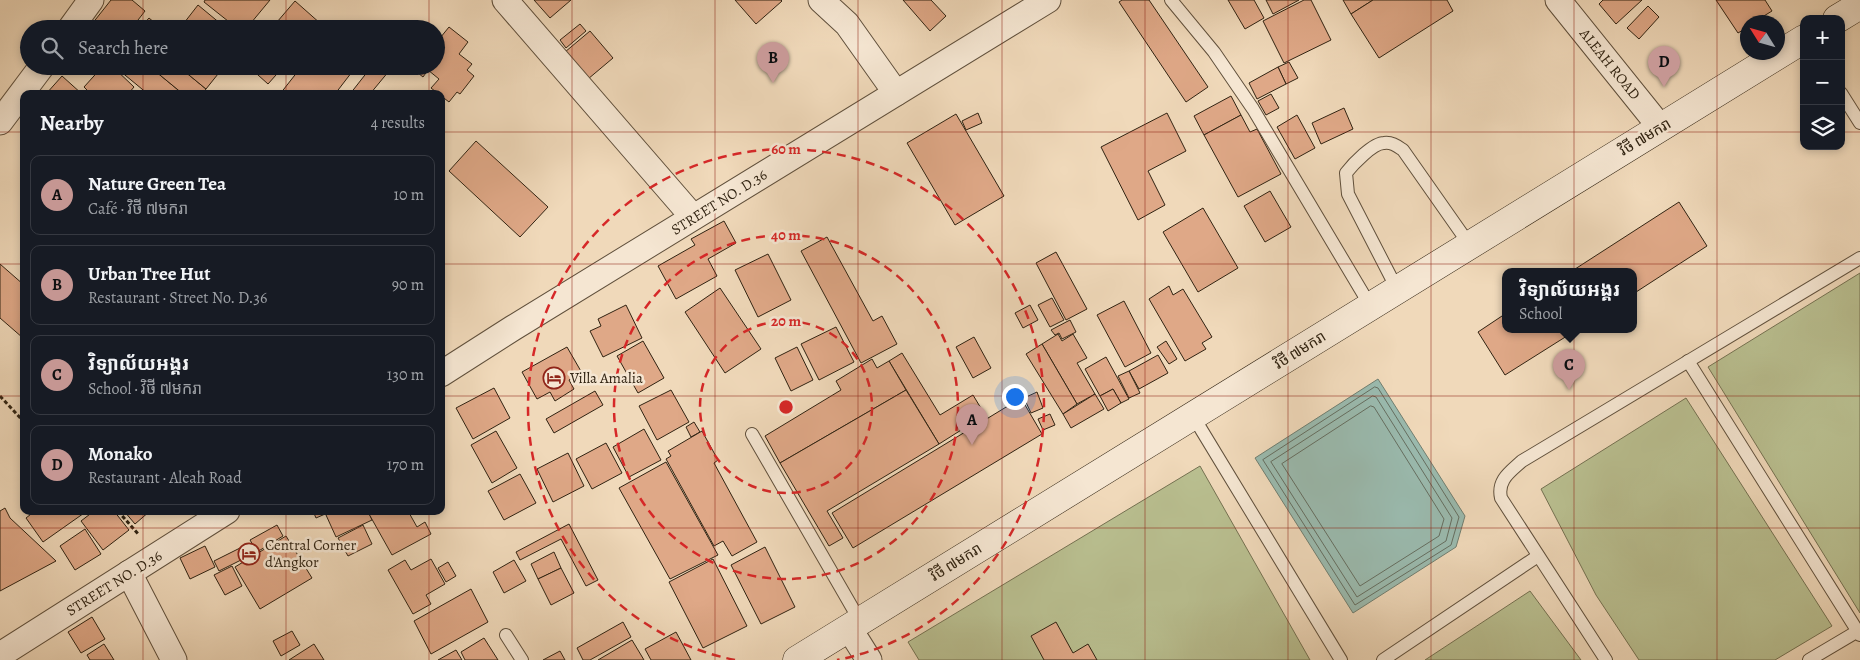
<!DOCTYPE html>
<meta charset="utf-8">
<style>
:root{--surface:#171b24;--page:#242831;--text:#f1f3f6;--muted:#9ea1a6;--line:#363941;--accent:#c59692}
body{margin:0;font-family:Alegreya,"Noto Sans Khmer",serif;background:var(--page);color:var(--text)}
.controls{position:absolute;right:15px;top:15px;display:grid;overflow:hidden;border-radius:10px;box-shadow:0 2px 8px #0003}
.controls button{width:45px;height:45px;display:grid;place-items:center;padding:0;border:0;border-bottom:1px solid var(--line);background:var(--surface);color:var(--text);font:25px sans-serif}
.compass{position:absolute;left:1740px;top:15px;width:45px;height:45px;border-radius:50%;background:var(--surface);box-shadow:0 2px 8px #0003;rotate:307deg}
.you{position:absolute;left:1014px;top:396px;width:18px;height:18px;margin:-12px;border:4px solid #fff;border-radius:50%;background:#1a73e8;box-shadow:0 0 0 8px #1a73e833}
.badge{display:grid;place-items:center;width:32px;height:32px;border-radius:50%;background:var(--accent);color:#111;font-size:16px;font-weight:700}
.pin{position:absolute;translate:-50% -41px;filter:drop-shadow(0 1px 2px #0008)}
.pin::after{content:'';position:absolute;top:26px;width:18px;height:15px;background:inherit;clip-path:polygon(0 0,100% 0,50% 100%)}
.popup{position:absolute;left:1502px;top:268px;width:135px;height:65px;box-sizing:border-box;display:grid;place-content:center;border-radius:10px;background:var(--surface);filter:drop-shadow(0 1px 4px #0005);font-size:16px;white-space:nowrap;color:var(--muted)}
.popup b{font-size:19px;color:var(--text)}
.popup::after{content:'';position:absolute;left:50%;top:100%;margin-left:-10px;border:10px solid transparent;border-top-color:var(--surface)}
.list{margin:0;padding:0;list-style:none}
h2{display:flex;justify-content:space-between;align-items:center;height:65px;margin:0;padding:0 20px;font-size:21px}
h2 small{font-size:16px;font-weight:400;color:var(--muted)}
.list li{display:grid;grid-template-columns:32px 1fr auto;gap:15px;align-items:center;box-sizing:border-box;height:80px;margin:0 10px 10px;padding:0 10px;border:1px solid var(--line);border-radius:10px}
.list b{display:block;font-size:19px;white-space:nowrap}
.list p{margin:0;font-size:16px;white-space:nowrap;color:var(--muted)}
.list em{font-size:16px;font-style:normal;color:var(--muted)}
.icon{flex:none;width:28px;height:28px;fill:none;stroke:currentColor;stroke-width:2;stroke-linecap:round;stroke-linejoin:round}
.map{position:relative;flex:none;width:1860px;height:660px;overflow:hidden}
.search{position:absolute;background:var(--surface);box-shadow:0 2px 8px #0003;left:20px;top:20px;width:425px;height:55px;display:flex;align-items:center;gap:12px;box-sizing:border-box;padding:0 18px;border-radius:28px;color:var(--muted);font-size:19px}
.panel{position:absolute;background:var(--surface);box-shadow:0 2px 8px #0003;left:20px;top:90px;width:425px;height:425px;border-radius:10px}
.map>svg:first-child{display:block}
</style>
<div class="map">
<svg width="1860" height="660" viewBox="0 0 1860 660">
<rect width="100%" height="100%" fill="#f0d9ba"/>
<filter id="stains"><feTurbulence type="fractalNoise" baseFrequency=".004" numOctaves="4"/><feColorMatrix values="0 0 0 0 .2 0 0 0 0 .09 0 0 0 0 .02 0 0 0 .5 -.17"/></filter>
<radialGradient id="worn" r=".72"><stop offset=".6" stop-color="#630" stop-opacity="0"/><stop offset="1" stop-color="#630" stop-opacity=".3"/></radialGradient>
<g fill="#b9bf90" stroke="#747151">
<path d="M1860,273V613L1708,367Z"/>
<path d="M1686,398L1832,626L1775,660H1639L1596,595L1541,489Z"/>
<path d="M1200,466L1310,660H919L908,642Z"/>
<path d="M1530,591L1581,660H1425Z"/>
</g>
<path fill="#9abaae" stroke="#707e70" d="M1378,379L1465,516L1456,547L1353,613L1255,458Z"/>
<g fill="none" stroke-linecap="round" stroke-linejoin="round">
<g stroke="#656e60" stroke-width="1">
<path d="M1375,387L1378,388L1459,517L1451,545L1355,605L1263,460Z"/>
<path d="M1373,396L1376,397L1452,518L1446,541L1357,597L1271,462Z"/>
<path d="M1371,406L1374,407L1444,519L1439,536L1360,586L1282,464Z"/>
</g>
</g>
<g fill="#dfa887" stroke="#302312">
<path d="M111,0H132L145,11L131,29H88Z"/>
<path d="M205,0H270L246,29H238L204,2Z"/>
<path d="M534,0H571L550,18Z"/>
<path d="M735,0H781L782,1L756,24Z"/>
<path d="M903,0H931L946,16L930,31Z"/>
<path d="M1122,0H1149L1208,87L1186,102L1119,2Z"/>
<path d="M1228,0H1254L1264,18L1245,29Z"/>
<path d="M1266,0H1299L1273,14Z"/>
<path d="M1304,0H1311L1331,40L1284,63L1263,21Z"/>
<path d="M1343,0H1373L1351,14Z"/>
<path d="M1373,0H1447L1453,11L1379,58L1351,14Z"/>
<path d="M1603,0H1642L1616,24L1599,4Z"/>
<path d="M1716,0H1765L1772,11L1754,22H1748V27L1738,33Z"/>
<path d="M295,1L321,24L316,29H271Z"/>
<path d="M198,5L227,29H191L184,23Z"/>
<path d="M1648,6L1659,17L1639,39L1627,28Z"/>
<path d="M149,18L162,29H139Z"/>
<path d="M580,24L586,31L566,48L560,40Z"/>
<path d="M449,27L468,42L459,54L472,64L467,70L474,76L460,94L457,92L449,102L431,88L439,79L428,70L423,77L413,69L415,66H436V43Z"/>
<path d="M590,31L613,58L588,79L565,52Z"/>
<path d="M1289,62L1298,78L1286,84L1278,67Z"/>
<path d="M103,66H112L134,87L128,94H91L84,87Z"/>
<path d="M114,66H149L183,94H148Z"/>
<path d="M149,66H178L206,89L202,94H183Z"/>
<path d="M178,66H208L218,74L206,89Z"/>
<path d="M248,66H284L268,84Z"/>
<path d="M302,66H354L355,68L335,94H280Z"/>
<path d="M372,66H383L389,71L370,94H350Z"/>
<path d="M1278,67L1286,84L1257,99L1249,83Z"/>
<path d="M62,76L82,94H46Z"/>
<path d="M1271,94L1279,108L1266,115L1258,101Z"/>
<path d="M1231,96L1241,115L1204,135L1194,116Z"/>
<path d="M1344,108L1353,129L1321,144L1312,123Z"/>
<path d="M978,113L982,123L966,130L962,121Z"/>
<path d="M1167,113L1186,151L1148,171L1165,205L1138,220L1101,147Z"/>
<path d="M956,114L1004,196L955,225L907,143Z"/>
<path d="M1241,115L1250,132L1257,129L1281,174L1238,197L1204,135Z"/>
<path d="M1297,115L1315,148L1295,159L1277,127Z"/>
<path d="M476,141L548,207L520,237L449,171Z"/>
<path d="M1270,191L1291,227L1265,242L1244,206Z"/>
<path d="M1679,202L1707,246L1633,294V271H1572Z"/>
<path d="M1203,208L1238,268L1198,292L1163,232Z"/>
<path d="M724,221L736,243L708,259L717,276L676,299L658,266L695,245L691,239Z"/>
<path d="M827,237L873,321L882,316L897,344L861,363L801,251Z"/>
<path d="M1056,252L1087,309L1066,320L1036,263Z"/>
<path d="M768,254L791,300L758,317L735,270Z"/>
<path d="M0,264L24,285L23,338L0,318Z"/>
<path d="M1169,286L1173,295L1183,289L1212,337L1202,343L1206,349L1185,361L1149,299Z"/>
<path d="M720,288L761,349L725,373L685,312Z"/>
<path d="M1052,298L1064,320L1050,327L1038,305Z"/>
<path d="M1124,301L1151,353L1125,367L1097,315Z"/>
<path d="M626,305L642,338L603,357L590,331L601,326L598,319Z"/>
<path d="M1030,305L1038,320L1023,328L1015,313Z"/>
<path d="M1505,314V329H1578L1505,375L1478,332Z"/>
<path d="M1070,320L1076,332L1062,339L1059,333L1055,335L1051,330Z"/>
<path d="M836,327L854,362L819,380L801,344Z"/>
<path d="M1058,334L1062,341L1073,334L1087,358L1077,363L1095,394L1077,404L1042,344Z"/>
<path d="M974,337L991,368L973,378L956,347Z"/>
<path d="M643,341L664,378L638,393L617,356Z"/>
<path d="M1166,341L1177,359L1169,364L1157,347Z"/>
<path d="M1042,344L1077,404L1063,414L1026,354Z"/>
<path d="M567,347L582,373L569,380L574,389L555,401L550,392L537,399L522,372Z"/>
<path d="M797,347L813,380L791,391L775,358Z"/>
<path d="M902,353L940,415L973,395L985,415L939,444L889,361Z"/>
<path d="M1158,355L1168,373L1139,389L1129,371Z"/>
<path d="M1106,357L1129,399L1121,403L1113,389L1100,396L1085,369Z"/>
<path d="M872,359L877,368L889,361L906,390L780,463L765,436L841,390L836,381Z"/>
<path d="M1129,371L1140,393L1129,398L1118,376Z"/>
<path d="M494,388L510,418L473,439L456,408Z"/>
<path d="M1113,389L1121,403L1108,411L1100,396Z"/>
<path d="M671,390L689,422L657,440L639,406Z"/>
<path d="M906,390L939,444L827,511L843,538L829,546L780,463Z"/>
<path d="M595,391L603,405L554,433L546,419Z"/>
<path d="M1037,392L1043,408L1031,413L1024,398Z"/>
<path d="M1095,394L1104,409L1071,428L1063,414Z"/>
<path d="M1021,398L1042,434L853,548L832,513Z"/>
<path d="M1050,414L1055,425L1043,430L1038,419Z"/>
<path d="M694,422L700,432L691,437L686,427Z"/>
<path d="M644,429L661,460L629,477L613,447Z"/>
<path d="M496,431L517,468L492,483L471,445Z"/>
<path d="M702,431L718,460L714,463L757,542L732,556L723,541L714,546L666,459L671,456L668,451Z"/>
<path d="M606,443L622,473L592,489L576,459Z"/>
<path d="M568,453L584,486L553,502L537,469Z"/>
<path d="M666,462L718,555L670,579L619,488Z"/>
<path d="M520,474L536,503L504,520L488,491Z"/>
<path d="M5,508L10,518L56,561L0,591V511Z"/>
<path d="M35,511H87L43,542L26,518Z"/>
<path d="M94,511H114L129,530L103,550L81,521Z"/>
<path d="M124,511H150L135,524Z"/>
<path d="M313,511H332L316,518Z"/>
<path d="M333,511H368L372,520L336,537L326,515Z"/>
<path d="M374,511H408L417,527L425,522L431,534L392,555L369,514Z"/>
<path d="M569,524L598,580L586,586L561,539L520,560L516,552Z"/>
<path d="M277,525L283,536L257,552L250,540Z"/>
<path d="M363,525L372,544L348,556L338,538Z"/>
<path d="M85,529L101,554L75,570L60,546Z"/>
<path d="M286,536L312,578L260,609L235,567Z"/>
<path d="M205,546L215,567L190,579L180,558Z"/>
<path d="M244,546L249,556L219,571L214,561Z"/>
<path d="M765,547L795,607L761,624L731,565Z"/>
<path d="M554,552L561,568L538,579L531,564Z"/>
<path d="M431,559L445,584L426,595L431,604L413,614L388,570L405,560L411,570Z"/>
<path d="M713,559L747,626L703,648L669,582Z"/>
<path d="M514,560L526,581L504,593L493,572Z"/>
<path d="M448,562L456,576L446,582L438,568Z"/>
<path d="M232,566L242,586L225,595L214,575Z"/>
<path d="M561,568L574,593L551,605L538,579Z"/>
<path d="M471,589L488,622L431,654L414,621Z"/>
<path d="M92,617L105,639L81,653L68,632Z"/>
<path d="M623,622L631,637L590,660H583L577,648Z"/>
<path d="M1056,622L1073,653L1088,644L1097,660H1044L1031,636Z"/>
<path d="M292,631L300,645L281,656L273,641Z"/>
<path d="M676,632L691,660H651L645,649Z"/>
<path d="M484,638L498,660H465L461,652Z"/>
<path d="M632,640L644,660H598Z"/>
<path d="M104,644L114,660H90L87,655Z"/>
<path d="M314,644L324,660H289Z"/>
<path d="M456,650L462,660H438Z"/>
<path d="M560,651L565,660H543Z"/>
</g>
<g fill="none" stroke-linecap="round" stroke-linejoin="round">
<g stroke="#60503c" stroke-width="14">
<g id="service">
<path d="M1171,0L1214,52L1253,109L1371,307"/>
<path d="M1841,93L1860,123"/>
<path d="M1397,289L1348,194L1346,173C1353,164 1373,143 1384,143C1392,142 1397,146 1403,150L1469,244"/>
<path d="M1688,361L1860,635"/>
<path d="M1193,416L1341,660"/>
<path d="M752,434L860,621"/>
<path d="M506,635L522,660"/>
<path d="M1383,660L1538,556"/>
<path d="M1606,660L1501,498C1497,480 1510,472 1522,461L1860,258"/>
<path d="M1809,660L1858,631"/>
</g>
</g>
<g stroke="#60503c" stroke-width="27">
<g id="minor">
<path d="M505,0L693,217"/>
<path d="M821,0L847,24L896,93"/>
<path d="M1558,0L1661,128"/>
<path d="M70,29L91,0"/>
<path d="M0,122L42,66"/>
<path d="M441,374L513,328L1048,0"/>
<path d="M129,573L174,660"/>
<path d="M849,628L869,660"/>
<path d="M0,655L227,511"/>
</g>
</g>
<g stroke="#302312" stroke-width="29">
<g id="secondary">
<path d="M1837,19L1860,5"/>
<path d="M797,660L1804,39"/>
</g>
</g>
<g stroke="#302312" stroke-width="3" stroke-dasharray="4 2.5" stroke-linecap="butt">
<path d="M0,396L24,422"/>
<path d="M118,511L139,535"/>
</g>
<use href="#service" stroke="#f5e6d2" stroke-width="12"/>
<use href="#minor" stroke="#f5e6d2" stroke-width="25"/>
<use href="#secondary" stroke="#f5e6d2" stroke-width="28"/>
</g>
<path fill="none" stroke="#8f2418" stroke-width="1" stroke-opacity="0.55" d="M143,0V29M286,0V29M429,0V29M572,0V660M715,0V660M858,0V660M1002,0V660M1145,0V660M1288,0V660M1431,0V660M1574,0V660M1717,0V660M143,66V94M286,66V94M429,66V94M0,132H24M441,132H1804M1841,132H1860M0,264H24M441,264H1860M0,396H24M441,396H1860M143,511V660M286,511V660M429,511V660M0,528H1860"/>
<g fill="none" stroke="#d62828" stroke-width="2.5" stroke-dasharray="9 6">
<circle cx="786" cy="407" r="86"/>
<circle cx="786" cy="407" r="172"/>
<path d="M735 660A258 258 0 1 1 837 660"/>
</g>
<defs>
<g id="hotel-ring" transform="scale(1.125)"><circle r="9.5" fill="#f5e6d2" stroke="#8f2418" stroke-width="1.5"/><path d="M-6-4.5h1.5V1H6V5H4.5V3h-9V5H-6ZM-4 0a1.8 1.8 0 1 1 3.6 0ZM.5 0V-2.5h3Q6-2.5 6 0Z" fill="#8f2418"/></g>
</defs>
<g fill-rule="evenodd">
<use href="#hotel-ring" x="554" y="378"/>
<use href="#hotel-ring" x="249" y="554"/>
</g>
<g text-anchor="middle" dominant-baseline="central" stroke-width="5" stroke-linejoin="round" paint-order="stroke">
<g font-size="15" fill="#302312" stroke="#f5e6d2">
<text transform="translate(1610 64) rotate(51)">ALEAH ROAD</text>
<text transform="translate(1645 137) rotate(-31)">វិថី ៧មករា</text>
<text transform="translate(719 202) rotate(-32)">STREET NO. D.36</text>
<text transform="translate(1300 350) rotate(-32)">វិថី ៧មករា</text>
<text transform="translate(956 562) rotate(-32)">វិថី ៧មករា</text>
<text transform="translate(114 583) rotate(-32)">STREET NO. D.36</text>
</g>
<g font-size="15" fill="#302312" stroke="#f5e6d2" text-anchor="start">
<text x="570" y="378">Villa Amalia</text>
<text x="265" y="545">Central Corner<tspan x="265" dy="17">d'Angkor</tspan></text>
</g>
</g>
<circle cx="786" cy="407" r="8" fill="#d62828" stroke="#f5e6d2" stroke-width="2.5"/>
<g font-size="15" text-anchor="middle" font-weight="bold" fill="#d62828" stroke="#f5e6d2" stroke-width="5" stroke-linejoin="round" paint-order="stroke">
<text x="786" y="154">60 m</text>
<text x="786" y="240">40 m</text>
<text x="786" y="326">20 m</text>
</g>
<rect width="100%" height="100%" filter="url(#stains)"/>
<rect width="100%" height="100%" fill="url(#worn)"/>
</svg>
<div class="controls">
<button>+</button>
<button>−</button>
<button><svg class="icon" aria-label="layers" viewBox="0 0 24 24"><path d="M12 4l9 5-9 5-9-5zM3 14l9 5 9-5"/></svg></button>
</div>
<svg class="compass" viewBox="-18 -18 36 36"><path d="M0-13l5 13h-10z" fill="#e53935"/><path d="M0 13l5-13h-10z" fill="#9ea1a6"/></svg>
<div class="you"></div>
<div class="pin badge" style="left:972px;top:445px">A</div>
<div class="pin badge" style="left:773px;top:83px">B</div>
<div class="pin badge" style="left:1569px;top:390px">C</div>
<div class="popup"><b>វិទ្យាល័យអង្គរ</b>School</div>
<div class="pin badge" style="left:1664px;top:87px">D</div>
<div class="search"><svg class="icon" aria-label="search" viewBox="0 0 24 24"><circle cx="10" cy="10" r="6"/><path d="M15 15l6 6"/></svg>Search here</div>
<section class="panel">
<h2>Nearby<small>4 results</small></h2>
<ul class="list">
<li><span class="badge">A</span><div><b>Nature Green Tea</b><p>Café · វិថី ៧មករា</p></div><em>10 m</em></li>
<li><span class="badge">B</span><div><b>Urban Tree Hut</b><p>Restaurant · Street No. D.36</p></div><em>90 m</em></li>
<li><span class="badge">C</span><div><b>វិទ្យាល័យអង្គរ</b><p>School · វិថី ៧មករា</p></div><em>130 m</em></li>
<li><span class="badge">D</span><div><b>Monako</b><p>Restaurant · Aleah Road</p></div><em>170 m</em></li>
</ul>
</section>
</div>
